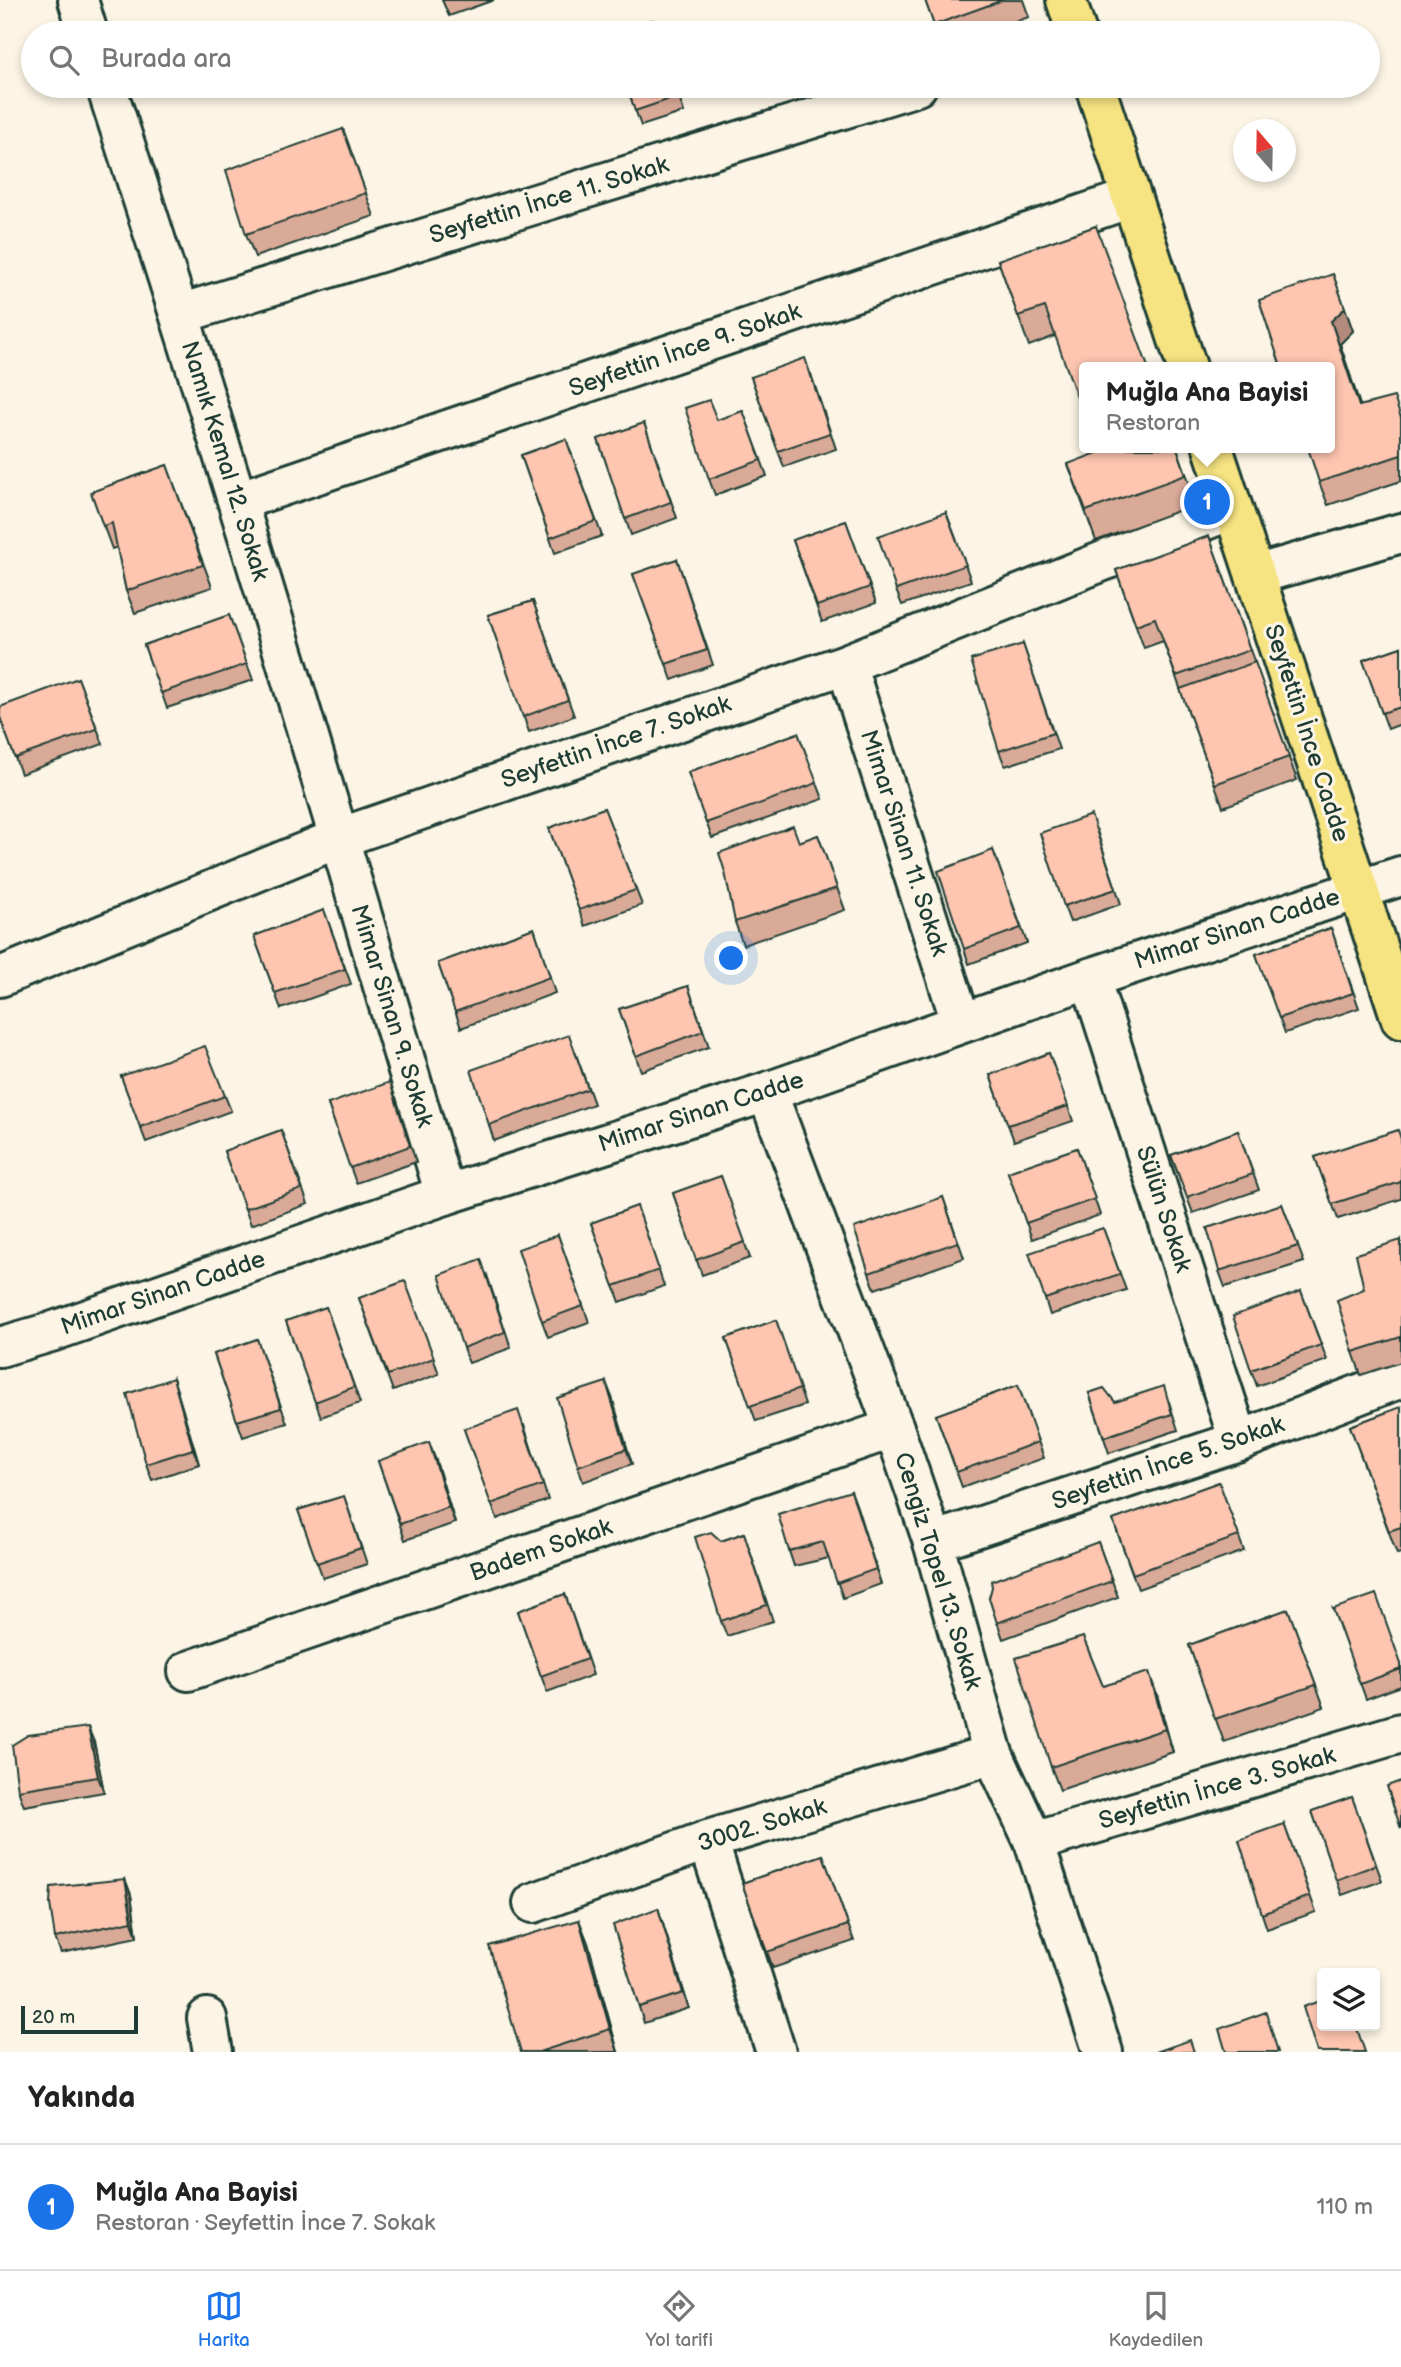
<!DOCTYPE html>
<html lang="tr">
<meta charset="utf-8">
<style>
:root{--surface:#fff;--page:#f2f2f2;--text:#222;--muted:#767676;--line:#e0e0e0;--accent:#1a73e8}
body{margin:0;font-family:"Balsamiq Sans",sans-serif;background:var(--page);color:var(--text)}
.controls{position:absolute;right:21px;bottom:21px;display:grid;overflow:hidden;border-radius:7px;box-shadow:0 4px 10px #0003}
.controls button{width:63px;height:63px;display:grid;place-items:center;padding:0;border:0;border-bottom:2px solid var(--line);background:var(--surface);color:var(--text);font:35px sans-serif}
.compass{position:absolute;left:1233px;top:119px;width:63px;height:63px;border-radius:50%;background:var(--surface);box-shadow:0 4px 10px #0003;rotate:340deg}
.scale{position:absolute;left:21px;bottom:18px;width:117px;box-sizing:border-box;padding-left:7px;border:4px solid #1f3d34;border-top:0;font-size:19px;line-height:24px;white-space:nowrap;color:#1f3d34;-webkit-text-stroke:5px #fcf5e5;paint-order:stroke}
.you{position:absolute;left:732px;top:959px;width:24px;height:24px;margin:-18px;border:5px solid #fff;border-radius:50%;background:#1a73e8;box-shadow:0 0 0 10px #1a73e833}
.badge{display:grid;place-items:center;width:46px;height:46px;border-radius:50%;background:var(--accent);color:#fff;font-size:23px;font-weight:700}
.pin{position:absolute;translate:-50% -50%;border:4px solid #fff;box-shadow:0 2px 7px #0006}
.popup{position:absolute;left:1079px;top:362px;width:256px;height:91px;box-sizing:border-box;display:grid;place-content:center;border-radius:7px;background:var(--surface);filter:drop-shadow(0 2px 5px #0005);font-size:23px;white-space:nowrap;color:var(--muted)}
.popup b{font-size:26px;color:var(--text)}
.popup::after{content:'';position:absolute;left:50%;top:100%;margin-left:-14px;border:14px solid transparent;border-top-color:var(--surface)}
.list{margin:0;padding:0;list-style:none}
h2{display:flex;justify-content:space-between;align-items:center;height:91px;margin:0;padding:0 28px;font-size:30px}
h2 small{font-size:23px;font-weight:400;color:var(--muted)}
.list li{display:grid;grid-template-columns:46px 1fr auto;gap:21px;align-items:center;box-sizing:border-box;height:126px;padding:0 28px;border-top:2px solid var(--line)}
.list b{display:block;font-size:26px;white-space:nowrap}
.list p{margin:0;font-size:23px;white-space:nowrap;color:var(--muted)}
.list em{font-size:23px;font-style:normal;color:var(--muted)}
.icon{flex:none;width:38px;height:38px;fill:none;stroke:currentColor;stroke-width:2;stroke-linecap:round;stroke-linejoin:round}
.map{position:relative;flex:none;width:1401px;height:2052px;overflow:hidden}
.search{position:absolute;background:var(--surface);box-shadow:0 4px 10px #0003;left:21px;right:21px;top:21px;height:77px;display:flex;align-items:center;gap:18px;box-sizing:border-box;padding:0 24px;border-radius:38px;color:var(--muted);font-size:26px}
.sheet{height:217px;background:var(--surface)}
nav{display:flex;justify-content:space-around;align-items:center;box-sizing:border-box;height:98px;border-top:2px solid var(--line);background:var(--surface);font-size:19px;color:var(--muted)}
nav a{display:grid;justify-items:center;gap:4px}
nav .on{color:var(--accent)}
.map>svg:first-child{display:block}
</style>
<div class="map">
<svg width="1401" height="2052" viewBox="0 0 1401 2052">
<rect width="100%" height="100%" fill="#fcf5e5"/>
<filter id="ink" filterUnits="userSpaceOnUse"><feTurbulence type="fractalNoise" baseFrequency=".0143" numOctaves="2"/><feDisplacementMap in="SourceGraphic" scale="14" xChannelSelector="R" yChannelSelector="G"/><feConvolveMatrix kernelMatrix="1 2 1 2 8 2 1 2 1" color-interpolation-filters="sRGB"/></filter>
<g filter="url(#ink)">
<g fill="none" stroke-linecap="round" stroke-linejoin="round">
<g stroke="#1f3d34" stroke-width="44">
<g id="minor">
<path d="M78,0L88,33"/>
<path d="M106,86C226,453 335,824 445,1195"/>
<path d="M180,314L917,86"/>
<path d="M238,501L1131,198"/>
<path d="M1255,575L1401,533"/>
<path d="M846,664L961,1022"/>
<path d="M0,977L339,838L846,664L1233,509"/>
<path d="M1090,978L1239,1441"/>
<path d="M767,1092L894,1428L933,1542L993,1754L1034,1842L1103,2052"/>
<path d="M0,1347L51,1332L445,1195L767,1092L1090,978L1401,876"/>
<path d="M933,1542L1239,1441L1401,1378"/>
<path d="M188,1671L894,1428"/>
<path d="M708,1840L776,2052"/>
<path d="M1034,1842L1401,1733"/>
<path d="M533,1903L708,1840L993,1754"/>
<path d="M207,2018L213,2052"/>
</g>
</g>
<g stroke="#1f3d34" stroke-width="44">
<g id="major">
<path d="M1066,0L1077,33"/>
<path d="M1095,86L1187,367"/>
<path d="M1213,448L1401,1019"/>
</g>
</g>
<use href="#minor" stroke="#fcf5e5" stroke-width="38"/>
<use href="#major" stroke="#f6e381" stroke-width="38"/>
</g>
<g fill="#daaa98" stroke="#1f3d34" stroke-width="2">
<path d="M442,0H494L449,16Z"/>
<path d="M925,0H1023L1029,17L982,33H937Z"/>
<path d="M627,86H675L684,112L641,126Z"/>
<path d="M343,129L374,216L255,257L246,234Z"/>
<path d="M1096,226L1055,336L1029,346L998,260Z"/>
<path d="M1333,274L1353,331L1340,344L1360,405L1401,416V481L1328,505L1319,482Z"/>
<path d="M811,374L836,449L784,467L751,377Z"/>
<path d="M743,411L767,476L715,495L709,479L717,420Z"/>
<path d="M644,423L677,518L631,535L598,439Z"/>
<path d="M566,439L602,536L555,553L521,455Z"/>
<path d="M1177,448L1197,504L1096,541L1068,464Z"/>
<path d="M167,465L212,587L135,613L126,591L117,547L112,549L91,492Z"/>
<path d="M946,512L971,581L902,605L896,590Z"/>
<path d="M846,521L876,603L822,622L793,540Z"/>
<path d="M1209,536L1297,780L1223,807L1163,641L1144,648L1116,570Z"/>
<path d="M677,559L713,665L672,680L633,574Z"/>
<path d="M533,601L574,716L529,732L488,615Z"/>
<path d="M229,615L253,680L167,708L144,645Z"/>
<path d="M1023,644L1059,749L1005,766L999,751Z"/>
<path d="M1401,647V724L1388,729L1363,660Z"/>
<path d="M78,678L103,744L21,774L0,717Z"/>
<path d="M798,733L823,799L712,838L688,772Z"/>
<path d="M604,808L642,905L585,926L549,828Z"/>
<path d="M1097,831L1121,904L1070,922L1064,906Z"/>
<path d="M818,835L845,910L743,945L735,922L799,842Z"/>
<path d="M993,850L1027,943L969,964L964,949Z"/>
<path d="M324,910L351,984L281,1009L254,936Z"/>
<path d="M534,928L555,993L461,1028L438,963Z"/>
<path d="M1331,928L1359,1008L1285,1033L1256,954Z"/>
<path d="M688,986L709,1047L641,1071L619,1009Z"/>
<path d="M569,1035L594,1104L494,1141L489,1125Z"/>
<path d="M1049,1053L1073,1121L1014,1141L990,1075Z"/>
<path d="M121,1076L225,1096L231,1111L146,1142Z"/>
<path d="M396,1097L416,1162L356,1183L328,1104Z"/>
<path d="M281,1130L308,1204L251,1225L224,1151Z"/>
<path d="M1238,1131L1259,1190L1193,1213L1171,1155Z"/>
<path d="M1401,1139V1199L1338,1219L1315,1157Z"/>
<path d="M1077,1148L1100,1215L1032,1239L1008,1172Z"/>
<path d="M721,1176L750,1258L702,1275L673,1193Z"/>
<path d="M943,1197L964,1258L875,1289L869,1273Z"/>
<path d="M1282,1204L1304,1262L1225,1287L1219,1271Z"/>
<path d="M637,1206L664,1286L620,1302L591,1223Z"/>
<path d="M1103,1228L1126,1290L1050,1315L1045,1299Z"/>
<path d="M558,1235L589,1322L548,1337L542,1321Z"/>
<path d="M1401,1240V1362L1361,1375L1353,1352L1364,1289Z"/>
<path d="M487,1275L511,1348L469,1363L463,1348Z"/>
<path d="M405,1281L439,1374L393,1391L359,1298Z"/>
<path d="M1301,1291L1327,1360L1257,1386L1251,1370Z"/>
<path d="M326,1307L360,1403L321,1417L286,1321Z"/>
<path d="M776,1320L805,1405L756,1421L726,1338Z"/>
<path d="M257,1339L287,1423L243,1437L214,1354Z"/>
<path d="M173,1378L199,1464L152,1480L146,1464Z"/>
<path d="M606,1382L632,1464L583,1482L578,1466Z"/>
<path d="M1018,1385L1044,1458L962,1487L936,1415Z"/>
<path d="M1089,1393L1115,1402H1169L1178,1430L1109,1453Z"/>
<path d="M1401,1407V1553L1397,1554L1350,1426Z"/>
<path d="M524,1425L548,1500L497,1519L464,1429Z"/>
<path d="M435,1458L455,1523L405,1540L378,1461Z"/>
<path d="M1219,1482L1244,1551L1138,1589L1113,1520Z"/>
<path d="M851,1491L881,1584L843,1598L829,1558L794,1566L789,1551Z"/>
<path d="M344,1496L367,1564L323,1578L298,1510Z"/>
<path d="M744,1533L773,1621L727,1636L721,1621V1541Z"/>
<path d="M1098,1542L1118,1597L1003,1639L989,1598Z"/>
<path d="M565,1594L593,1675L547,1692L518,1611Z"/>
<path d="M1288,1609L1324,1707L1224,1742L1189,1645Z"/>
<path d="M1333,1609L1401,1664V1686L1366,1699Z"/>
<path d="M1103,1686L1157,1695L1173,1752L1060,1790L1051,1767Z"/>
<path d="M94,1742L104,1792L24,1806L18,1790Z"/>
<path d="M1352,1797L1382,1881L1342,1895L1312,1811Z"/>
<path d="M1284,1824L1316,1912L1267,1929L1262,1914Z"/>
<path d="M823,1855L854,1941L773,1968L742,1883Z"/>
<path d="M125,1879L131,1895L137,1937L61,1953L55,1938Z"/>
<path d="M658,1908L689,2008L644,2023L639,2007Z"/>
<path d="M579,1920L588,1943L618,2052H521Z"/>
</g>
<g fill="#b28b7c" stroke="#1f3d34" stroke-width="2">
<path d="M1345,308L1353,331L1340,344L1367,428L1331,321Z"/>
<path d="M173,1378L178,1394L199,1464L193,1449Z"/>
<path d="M606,1382L612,1397L632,1464L626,1449Z"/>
<path d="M429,1442L435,1458L455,1523L449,1507Z"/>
<path d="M851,1491L857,1507L881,1584L876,1569Z"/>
<path d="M1149,1672L1157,1695L1173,1752L1165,1729Z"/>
<path d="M88,1727L94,1742L104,1792L98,1777Z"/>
<path d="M125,1879L131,1895L137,1937L132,1921Z"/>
<path d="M658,1908L663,1924L689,2008L683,1993Z"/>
<path d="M579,1920L588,1943L618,2052L610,2029Z"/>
</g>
<g fill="#fec6b1" stroke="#1f3d34" stroke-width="2">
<path d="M925,0H1003L934,25Z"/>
<path d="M652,20L657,33H611Z"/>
<path d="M627,86H675L679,96L635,111Z"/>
<path d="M343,129L366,193L246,234L226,170Z"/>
<path d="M1096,226L1148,367H1084V417L1045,307L1018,316L998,260Z"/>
<path d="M1333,274L1345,308L1331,321L1359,406L1394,397L1401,418V455L1319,482L1308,448H1329V367H1281L1259,300Z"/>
<path d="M805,358L830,433L778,451L751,377Z"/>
<path d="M709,400L717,420L743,411L761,460L709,479L685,408Z"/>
<path d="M644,423L671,502L625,519L598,439Z"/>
<path d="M566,439L596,521L550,538L521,455Z"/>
<path d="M1095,448H1177L1186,475L1086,511L1068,464L1097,453Z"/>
<path d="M167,465L203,565L126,591L112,523L103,526L91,492Z"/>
<path d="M946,512L966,565L896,590L878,536Z"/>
<path d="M846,521L870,587L817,606L793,540Z"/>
<path d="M1209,536L1250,650L1176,676L1155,618L1136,625L1116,570Z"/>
<path d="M677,559L707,650L666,664L633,574Z"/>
<path d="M533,601L568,700L523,717L488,615Z"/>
<path d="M229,615L247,664L161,693L144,645Z"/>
<path d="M1023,644L1053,733L999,751L971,660Z"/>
<path d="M1401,647V707L1382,713L1363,660Z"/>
<path d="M1255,662L1289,757L1215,784L1180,689Z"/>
<path d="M78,678L97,729L15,758L0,717V707Z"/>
<path d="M798,733L817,783L706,823L688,772Z"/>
<path d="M604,808L636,890L579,910L549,828Z"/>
<path d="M1091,815L1116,889L1064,906L1040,833Z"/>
<path d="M793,826L799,842L818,835L837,888L735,922L725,872L719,853Z"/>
<path d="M993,850L1021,928L964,949L938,871Z"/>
<path d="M324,910L345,969L275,993L254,936Z"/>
<path d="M534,928L550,977L455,1012L438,963Z"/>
<path d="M1331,928L1353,993L1279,1018L1256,954Z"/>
<path d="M688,986L703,1031L636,1056L619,1009Z"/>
<path d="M569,1035L588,1089L489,1125L471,1070Z"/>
<path d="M205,1046L225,1096L140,1127L121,1076Z"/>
<path d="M1049,1053L1068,1106L1008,1125L990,1075Z"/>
<path d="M390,1082L410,1146L350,1168L328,1104Z"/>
<path d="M281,1130L302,1189L245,1209L224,1151Z"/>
<path d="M1398,1130L1401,1139V1182L1332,1204L1315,1157Z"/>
<path d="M1238,1131L1253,1174L1187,1197L1171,1155Z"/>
<path d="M1077,1148L1095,1199L1026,1223L1008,1172Z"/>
<path d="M721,1176L745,1242L696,1260L673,1193Z"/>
<path d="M943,1197L958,1242L869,1273L854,1228Z"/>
<path d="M1282,1204L1298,1246L1219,1271L1207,1228Z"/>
<path d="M637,1206L659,1270L614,1286L591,1223Z"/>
<path d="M1103,1228L1120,1274L1045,1299L1029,1253Z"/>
<path d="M558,1235L583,1306L542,1321L518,1249Z"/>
<path d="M1401,1240V1337L1353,1352L1337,1300L1364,1289L1356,1254Z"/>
<path d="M481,1259L505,1332L463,1348L439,1275Z"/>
<path d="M405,1281L434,1358L388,1375L359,1298Z"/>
<path d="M1301,1291L1321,1345L1251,1370L1233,1316Z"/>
<path d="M326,1307L354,1387L315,1402L286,1321Z"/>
<path d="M776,1320L800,1389L750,1406L726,1338Z"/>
<path d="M257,1339L281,1408L237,1421L214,1354Z"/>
<path d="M173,1378L193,1449L146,1464L127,1394Z"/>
<path d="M606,1382L626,1449L578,1466L557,1398Z"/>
<path d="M1018,1385L1038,1442L957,1472L936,1415Z"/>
<path d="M1164,1386L1172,1414L1104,1437L1089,1393L1104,1388L1115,1402Z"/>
<path d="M1401,1407V1527L1389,1531L1350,1426Z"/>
<path d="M518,1410L543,1485L491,1504L464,1429Z"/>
<path d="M429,1442L449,1507L400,1524L378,1461Z"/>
<path d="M1219,1482L1239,1536L1133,1574L1113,1520Z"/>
<path d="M851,1491L876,1569L837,1583L823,1542L789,1551L778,1514Z"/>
<path d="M344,1496L361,1548L317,1563L298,1510Z"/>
<path d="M711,1532L721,1541L744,1533L767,1605L721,1621L695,1537Z"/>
<path d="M1098,1542L1112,1581L997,1623L989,1598L992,1587L991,1581Z"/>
<path d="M565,1594L587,1659L541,1676L518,1611Z"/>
<path d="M1376,1594L1401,1664V1669L1360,1684L1333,1609Z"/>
<path d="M1288,1609L1316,1685L1215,1719L1189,1645Z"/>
<path d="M1083,1637L1103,1686L1149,1672L1165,1729L1051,1767L1016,1658Z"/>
<path d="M88,1727L98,1777L18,1790L12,1745L28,1735Z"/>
<path d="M1401,1781V1829L1387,1786Z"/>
<path d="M1352,1797L1376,1865L1336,1880L1312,1811Z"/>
<path d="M1284,1824L1310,1896L1262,1914L1239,1840Z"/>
<path d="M823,1855L848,1925L767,1952L742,1883Z"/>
<path d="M125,1879L132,1921L55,1938L50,1904L51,1887Z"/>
<path d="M658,1908L683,1993L639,2007L613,1925Z"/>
<path d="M579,1920L610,2029L539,2052H521L489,1946Z"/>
<path d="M1322,2000V2026H1356L1365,2052H1317L1303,2007Z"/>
<path d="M1266,2012L1278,2052H1226L1219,2029Z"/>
<path d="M1190,2040L1194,2052H1156Z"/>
</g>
</g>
<g text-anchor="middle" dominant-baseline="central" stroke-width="6" stroke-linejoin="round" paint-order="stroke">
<g font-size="24" fill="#1f3d34" stroke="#fcf5e5">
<text transform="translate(549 200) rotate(-17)">Seyfettin İnce 11. Sokak</text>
<text transform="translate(685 350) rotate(-19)">Seyfettin İnce 9. Sokak</text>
<text transform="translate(225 461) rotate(73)">Namık Kemal 12. Sokak</text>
<text transform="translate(1307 733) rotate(72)">Seyfettin İnce Cadde</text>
<text transform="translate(616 742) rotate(-19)">Seyfettin İnce 7. Sokak</text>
<text transform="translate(904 843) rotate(72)">Mimar Sinan 11. Sokak</text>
<text transform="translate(1237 929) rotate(-18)">Mimar Sinan Cadde</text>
<text transform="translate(392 1016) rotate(73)">Mimar Sinan 9. Sokak</text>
<text transform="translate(701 1112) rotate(-18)">Mimar Sinan Cadde</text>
<text transform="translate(1164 1209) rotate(72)">Sülün Sokak</text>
<text transform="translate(163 1293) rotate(-19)">Mimar Sinan Cadde</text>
<text transform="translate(1168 1463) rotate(-19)">Seyfettin İnce 5. Sokak</text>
<text transform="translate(541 1550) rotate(-19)">Badem Sokak</text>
<text transform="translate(938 1571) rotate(73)">Cengiz Topel 13. Sokak</text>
<text transform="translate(1217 1788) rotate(-16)">Seyfettin İnce 3. Sokak</text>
<text transform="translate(762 1825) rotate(-17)">3002. Sokak</text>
</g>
</g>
</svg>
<div class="controls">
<button><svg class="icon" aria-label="layers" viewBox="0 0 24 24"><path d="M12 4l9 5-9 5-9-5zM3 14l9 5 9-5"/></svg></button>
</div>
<svg class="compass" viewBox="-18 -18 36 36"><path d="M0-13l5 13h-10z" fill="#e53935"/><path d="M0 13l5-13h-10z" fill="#767676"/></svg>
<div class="scale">20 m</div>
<div class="you"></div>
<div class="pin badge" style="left:1207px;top:502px">1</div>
<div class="popup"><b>Muğla Ana Bayisi</b>Restoran</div>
<div class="search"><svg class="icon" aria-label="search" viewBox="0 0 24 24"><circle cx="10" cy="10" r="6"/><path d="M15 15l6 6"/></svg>Burada ara</div>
</div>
<section class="sheet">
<h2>Yakında<small></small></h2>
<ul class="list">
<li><span class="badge">1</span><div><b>Muğla Ana Bayisi</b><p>Restoran · Seyfettin İnce 7. Sokak</p></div><em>110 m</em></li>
</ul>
</section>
<nav>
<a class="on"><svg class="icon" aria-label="map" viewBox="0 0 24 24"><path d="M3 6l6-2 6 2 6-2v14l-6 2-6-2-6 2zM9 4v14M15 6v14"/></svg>Harita</a>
<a><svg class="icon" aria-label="directions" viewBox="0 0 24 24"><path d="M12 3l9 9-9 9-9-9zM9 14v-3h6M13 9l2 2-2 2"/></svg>Yol tarifi</a>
<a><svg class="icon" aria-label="saved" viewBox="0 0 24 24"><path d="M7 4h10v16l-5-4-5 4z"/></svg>Kaydedilen</a>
</nav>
